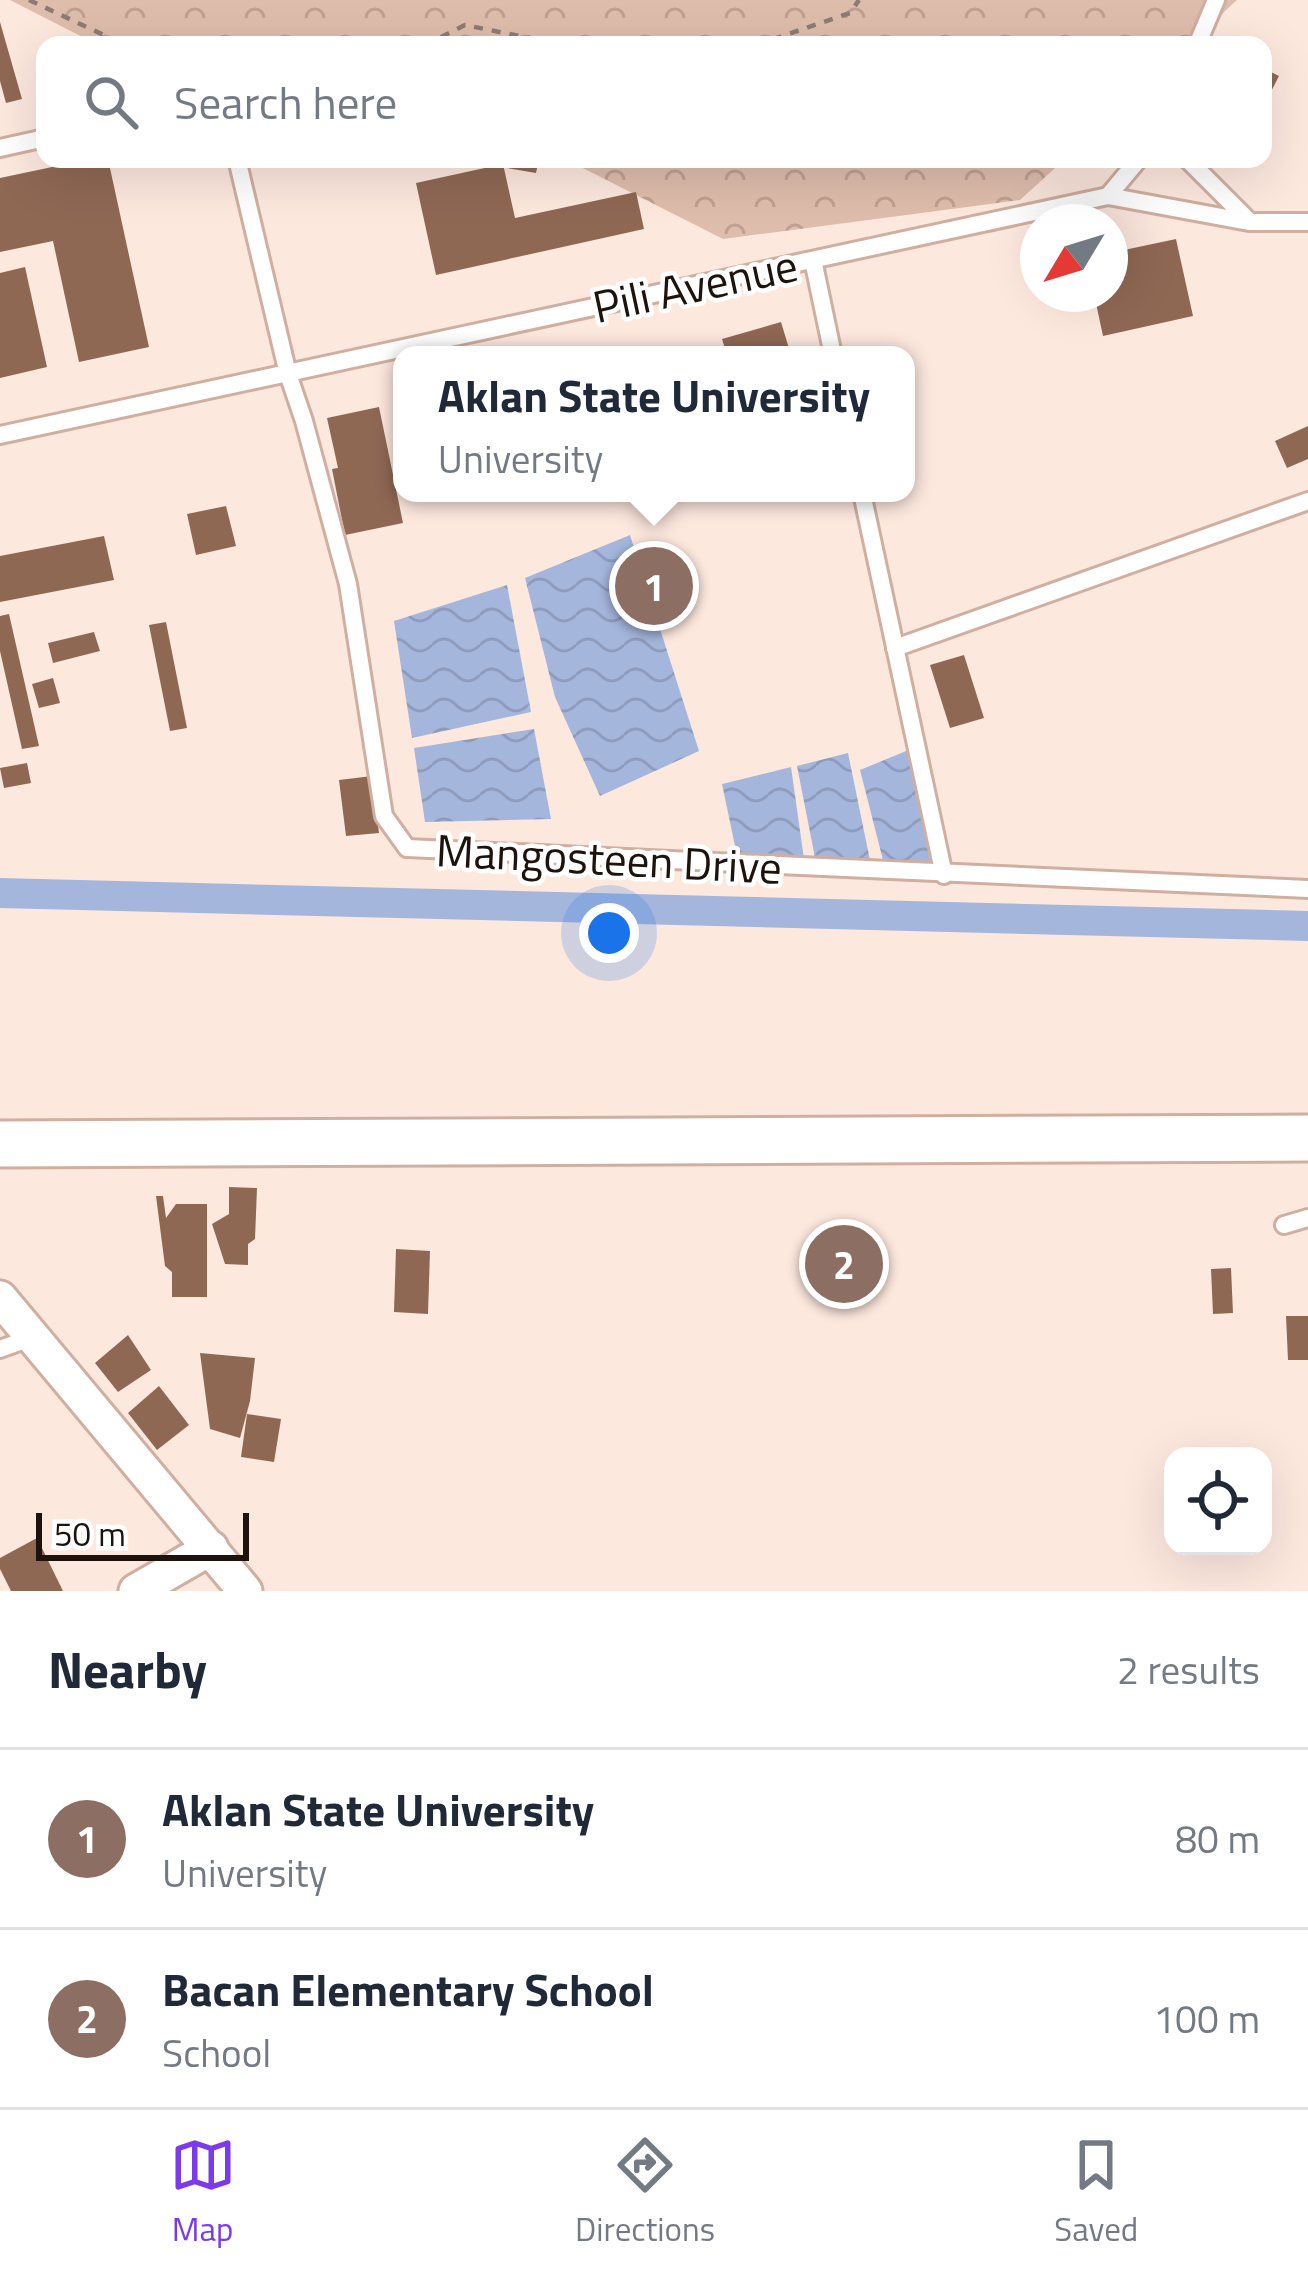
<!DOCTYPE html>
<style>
:root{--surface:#fff;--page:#f6f6f7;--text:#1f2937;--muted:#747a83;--line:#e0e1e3;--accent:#7c3aed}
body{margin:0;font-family:"Titillium Web",sans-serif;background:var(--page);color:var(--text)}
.controls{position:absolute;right:36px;bottom:36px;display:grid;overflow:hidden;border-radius:24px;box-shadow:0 12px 48px #0002}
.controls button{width:108px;height:108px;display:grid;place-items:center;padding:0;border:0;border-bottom:3px solid var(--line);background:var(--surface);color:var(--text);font:60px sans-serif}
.compass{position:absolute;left:1020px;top:204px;width:108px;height:108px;border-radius:50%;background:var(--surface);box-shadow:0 12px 48px #0002;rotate:232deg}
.scale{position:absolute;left:36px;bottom:30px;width:213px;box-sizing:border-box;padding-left:12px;border:6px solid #1d120c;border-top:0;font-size:33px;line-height:42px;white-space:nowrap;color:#1d120c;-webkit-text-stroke:9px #fff;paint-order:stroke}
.you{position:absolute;left:609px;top:933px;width:42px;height:42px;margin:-30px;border:9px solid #fff;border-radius:50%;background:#1a73e8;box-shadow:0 0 0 18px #1a73e833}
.badge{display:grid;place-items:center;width:78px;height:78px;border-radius:50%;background:var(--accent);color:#fff;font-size:39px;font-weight:700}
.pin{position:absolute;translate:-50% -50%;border:6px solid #fff;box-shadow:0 3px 12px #0006}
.popup{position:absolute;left:393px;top:346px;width:522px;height:156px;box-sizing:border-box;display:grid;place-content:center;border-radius:24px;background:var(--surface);filter:drop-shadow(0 3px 9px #0005);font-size:39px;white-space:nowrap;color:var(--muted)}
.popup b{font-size:45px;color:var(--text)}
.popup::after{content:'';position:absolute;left:50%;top:100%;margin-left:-24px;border:24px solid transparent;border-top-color:var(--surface)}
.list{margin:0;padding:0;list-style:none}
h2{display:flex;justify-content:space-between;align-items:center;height:156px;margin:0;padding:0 48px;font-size:51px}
h2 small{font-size:39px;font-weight:400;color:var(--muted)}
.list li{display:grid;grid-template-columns:78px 1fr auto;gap:36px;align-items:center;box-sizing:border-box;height:180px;padding:0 48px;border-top:3px solid var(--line)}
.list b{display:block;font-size:45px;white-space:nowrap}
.list p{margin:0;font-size:39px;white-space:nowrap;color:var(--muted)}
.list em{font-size:39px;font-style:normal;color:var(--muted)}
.icon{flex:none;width:66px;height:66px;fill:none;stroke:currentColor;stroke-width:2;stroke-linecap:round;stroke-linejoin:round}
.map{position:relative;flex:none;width:1308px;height:1591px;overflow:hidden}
.search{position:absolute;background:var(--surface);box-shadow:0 12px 48px #0002;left:36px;right:36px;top:36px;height:132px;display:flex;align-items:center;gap:30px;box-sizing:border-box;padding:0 42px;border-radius:24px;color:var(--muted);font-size:45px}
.sheet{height:516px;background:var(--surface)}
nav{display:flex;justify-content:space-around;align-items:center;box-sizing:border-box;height:168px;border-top:3px solid var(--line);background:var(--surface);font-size:33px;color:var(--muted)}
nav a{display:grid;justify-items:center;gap:6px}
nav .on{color:var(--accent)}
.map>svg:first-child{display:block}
</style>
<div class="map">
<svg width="1308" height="1591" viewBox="0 0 1308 1591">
<defs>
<pattern id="forest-crowns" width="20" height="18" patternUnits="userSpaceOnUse" patternTransform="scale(3)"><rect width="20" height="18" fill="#dfbdac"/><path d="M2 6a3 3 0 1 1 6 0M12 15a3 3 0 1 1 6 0" fill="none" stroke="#bfa193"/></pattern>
<pattern id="water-waves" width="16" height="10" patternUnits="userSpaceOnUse" patternTransform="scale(3)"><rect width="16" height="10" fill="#a5b6dd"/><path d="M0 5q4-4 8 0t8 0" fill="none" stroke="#8e9bbc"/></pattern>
</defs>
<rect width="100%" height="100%" fill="#fde8de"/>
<g fill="url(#forest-crowns)">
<path d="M10,0H1237L1188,45H98Z"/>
<path d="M565,159H1065L1020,200L723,239Z"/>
</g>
<g fill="url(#water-waves)">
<path d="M630,535L699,751L600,796L555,697L525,578Z"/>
<path d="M507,585L531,712L412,738L394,621Z"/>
<path d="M534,729L551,819L425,822L414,748Z"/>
<path d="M911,749L939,868L884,864L860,770Z"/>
<path d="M848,753L872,870L816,863L797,766Z"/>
<path d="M791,767L804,859L738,860L722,784Z"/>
</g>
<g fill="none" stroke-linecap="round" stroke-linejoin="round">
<path stroke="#a5b6dd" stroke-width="30" d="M0,893L1308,926"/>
</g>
<g fill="#8f6854">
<path d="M0,22L22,99L6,103L0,81Z"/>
<path d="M1263,68L1279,76L1263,107Z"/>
<path d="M90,159H108L149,347L79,362L53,241L0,252V178Z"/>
<path d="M509,159H539L536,173L507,168Z"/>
<path d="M503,164L515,218L636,192L644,229L436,275L416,183Z"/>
<path d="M1176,239L1193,316L1103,336L1094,294H1110V253Z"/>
<path d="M25,267L47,367L0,378V273Z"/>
<path d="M781,322L791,355H727L722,339Z"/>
<path d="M379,407L403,523L345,535L332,469L338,468L327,418Z"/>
<path d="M1308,426V459L1287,468L1275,441Z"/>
<path d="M226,506L236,546L196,555L187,514Z"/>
<path d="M104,536L114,580L0,602V556Z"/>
<path d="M9,614L39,746L22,749L0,651V616Z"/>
<path d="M166,622L187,728L170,731L149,625Z"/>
<path d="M94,632L100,651L53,663L48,643Z"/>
<path d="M964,655L984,718L950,728L930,665Z"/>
<path d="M53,678L60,703L39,708L32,684Z"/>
<path d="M27,763L31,783L4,788L0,768Z"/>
<path d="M372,776L379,833L346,836L339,780Z"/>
<path d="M229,1187L257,1188L255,1239L248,1244V1265L225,1264L212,1224L229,1214Z"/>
<path d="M156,1196H163L166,1218L176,1204H207V1297H172V1272L165,1266Z"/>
<path d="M396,1249L430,1251L428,1314L394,1312Z"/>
<path d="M1231,1268L1233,1313L1213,1314L1211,1269Z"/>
<path d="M1286,1316H1308V1360H1288Z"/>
<path d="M128,1335L151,1370L118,1392L95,1363Z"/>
<path d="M200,1353L255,1358L250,1401L240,1438L210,1429Z"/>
<path d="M159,1386L189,1425L157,1450L128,1413Z"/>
<path d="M247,1414L281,1419L274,1462L241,1457Z"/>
<path d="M37,1538L63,1591H11L0,1569V1558Z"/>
</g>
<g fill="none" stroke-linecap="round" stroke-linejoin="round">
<g stroke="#d0afa0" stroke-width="22">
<g id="lane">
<path d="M1197,45L1216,0"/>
<path d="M0,148L45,138"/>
<path d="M237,159L288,374L304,421L348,584L384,816L407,848L1308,889"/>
<path d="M1187,159L1249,221"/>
<path d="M1108,196L1139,159"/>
<path d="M813,260L833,355"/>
<path d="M0,435L1108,196L1249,222H1308"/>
<path d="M862,493L944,875"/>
<path d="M895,648L1308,501"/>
<path d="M1284,1225L1308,1218"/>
<path d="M0,1349L33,1337"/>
</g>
</g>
<g stroke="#d0afa0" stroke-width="39">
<g id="street">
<path d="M0,1298L245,1591"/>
<path d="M136,1591L211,1548"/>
</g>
</g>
<g stroke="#d0afa0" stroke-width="51">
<path id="secondary" d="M0,1144L1308,1138"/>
</g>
<g stroke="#8c7c74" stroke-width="4.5" stroke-dasharray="9 9" stroke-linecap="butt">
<path d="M29,0L125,45"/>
<path d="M425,45L465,25L564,45"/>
<path d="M756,45L850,13L859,0"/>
</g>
<use href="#lane" stroke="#fff" stroke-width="16"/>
<use href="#street" stroke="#fff" stroke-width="33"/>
<use href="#secondary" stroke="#fff" stroke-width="45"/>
</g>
<g text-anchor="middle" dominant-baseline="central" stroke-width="9" stroke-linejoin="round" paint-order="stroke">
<g font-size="45" fill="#1d120c" stroke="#fff">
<text transform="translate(695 285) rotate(-12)">Pili Avenue</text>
<text transform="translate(609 858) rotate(3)">Mangosteen Drive</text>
</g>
</g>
</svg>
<div class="controls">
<button><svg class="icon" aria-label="locate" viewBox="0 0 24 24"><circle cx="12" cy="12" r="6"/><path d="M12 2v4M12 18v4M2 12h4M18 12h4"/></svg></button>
</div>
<svg class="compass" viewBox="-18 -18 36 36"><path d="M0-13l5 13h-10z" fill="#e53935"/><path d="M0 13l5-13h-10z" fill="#747a83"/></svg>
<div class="scale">50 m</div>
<div class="you"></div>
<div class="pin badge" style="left:654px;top:586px;background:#8d6e63">1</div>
<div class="popup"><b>Aklan State University</b>University</div>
<div class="pin badge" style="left:844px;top:1264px;background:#8d6e63">2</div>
<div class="search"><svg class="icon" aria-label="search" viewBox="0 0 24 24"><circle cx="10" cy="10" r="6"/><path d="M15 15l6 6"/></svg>Search here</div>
</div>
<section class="sheet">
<h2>Nearby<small>2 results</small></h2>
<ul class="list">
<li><span class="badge" style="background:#8d6e63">1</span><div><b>Aklan State University</b><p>University</p></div><em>80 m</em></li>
<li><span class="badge" style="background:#8d6e63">2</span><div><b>Bacan Elementary School</b><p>School</p></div><em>100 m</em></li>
</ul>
</section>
<nav>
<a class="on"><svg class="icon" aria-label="map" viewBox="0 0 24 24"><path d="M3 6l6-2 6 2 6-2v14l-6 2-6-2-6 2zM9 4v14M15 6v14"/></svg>Map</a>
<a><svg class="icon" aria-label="directions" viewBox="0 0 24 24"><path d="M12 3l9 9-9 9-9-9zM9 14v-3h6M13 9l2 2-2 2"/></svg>Directions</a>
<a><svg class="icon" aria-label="saved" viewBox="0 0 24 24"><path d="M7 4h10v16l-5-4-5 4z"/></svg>Saved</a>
</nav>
